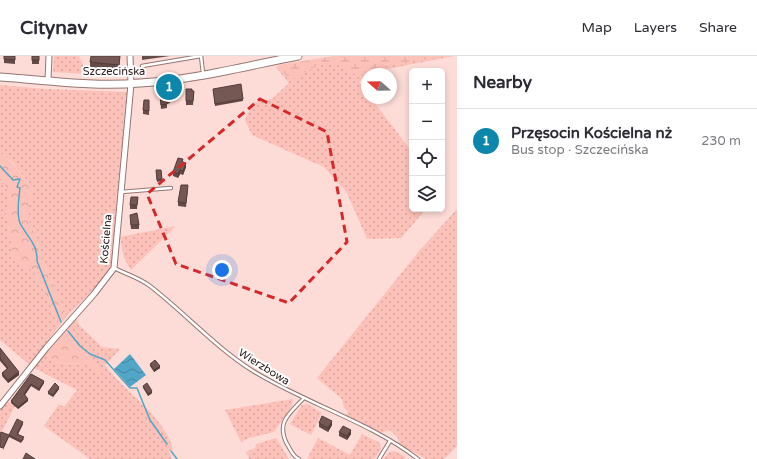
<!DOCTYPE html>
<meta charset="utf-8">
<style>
:root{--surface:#fff;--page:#f7f7f7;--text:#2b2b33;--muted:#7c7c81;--line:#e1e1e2;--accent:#0c86aa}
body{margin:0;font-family:"Varela Round",sans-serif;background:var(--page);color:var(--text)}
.controls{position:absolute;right:12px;top:12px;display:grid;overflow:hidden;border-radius:6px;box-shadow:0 2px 6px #0003}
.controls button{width:36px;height:36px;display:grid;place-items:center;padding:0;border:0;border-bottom:1px solid var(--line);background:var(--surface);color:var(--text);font:20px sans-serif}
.compass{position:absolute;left:361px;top:12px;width:36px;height:36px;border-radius:50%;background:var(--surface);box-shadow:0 2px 6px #0003;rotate:290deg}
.you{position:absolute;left:222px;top:214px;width:14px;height:14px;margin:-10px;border:3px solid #fff;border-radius:50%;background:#1a73e8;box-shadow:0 0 0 6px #1a73e833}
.badge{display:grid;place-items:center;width:26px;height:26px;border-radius:50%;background:var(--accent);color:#fff;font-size:13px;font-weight:700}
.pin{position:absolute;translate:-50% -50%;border:2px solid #fff;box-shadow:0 1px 4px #0006}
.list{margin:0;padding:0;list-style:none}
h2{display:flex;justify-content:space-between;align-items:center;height:52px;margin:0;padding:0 16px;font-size:17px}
h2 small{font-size:13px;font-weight:400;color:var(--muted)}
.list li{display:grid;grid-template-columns:26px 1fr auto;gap:12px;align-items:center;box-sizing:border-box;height:64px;padding:0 16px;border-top:1px solid var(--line)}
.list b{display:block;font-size:15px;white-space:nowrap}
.list p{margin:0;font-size:13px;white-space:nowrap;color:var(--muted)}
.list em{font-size:13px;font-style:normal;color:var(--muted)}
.icon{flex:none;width:22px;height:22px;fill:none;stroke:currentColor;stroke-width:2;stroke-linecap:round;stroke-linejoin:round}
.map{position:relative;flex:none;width:457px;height:403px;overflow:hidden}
header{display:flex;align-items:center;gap:24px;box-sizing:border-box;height:56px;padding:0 20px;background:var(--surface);border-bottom:1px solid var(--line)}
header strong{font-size:19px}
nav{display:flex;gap:22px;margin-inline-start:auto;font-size:14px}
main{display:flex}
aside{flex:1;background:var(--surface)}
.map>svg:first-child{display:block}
</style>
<header>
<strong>Citynav</strong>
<nav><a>Map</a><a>Layers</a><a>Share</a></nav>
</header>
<main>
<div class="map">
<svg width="457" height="403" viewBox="0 0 457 403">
<defs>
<pattern id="grass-dots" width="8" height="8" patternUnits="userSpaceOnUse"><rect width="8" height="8" fill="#fcc1b9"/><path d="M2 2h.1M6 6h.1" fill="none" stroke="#d8a69f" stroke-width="1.8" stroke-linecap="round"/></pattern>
<pattern id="forest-crowns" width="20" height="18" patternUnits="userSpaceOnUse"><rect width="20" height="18" fill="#fcc1b9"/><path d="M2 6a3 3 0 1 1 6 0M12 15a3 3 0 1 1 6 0" fill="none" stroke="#d8a69f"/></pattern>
<pattern id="wetland-marsh" width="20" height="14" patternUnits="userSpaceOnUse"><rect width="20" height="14" fill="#fcc1b9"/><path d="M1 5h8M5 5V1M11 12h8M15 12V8" fill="none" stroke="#d8a69f"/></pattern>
<pattern id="water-waves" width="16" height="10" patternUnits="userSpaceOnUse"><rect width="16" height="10" fill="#51a6c7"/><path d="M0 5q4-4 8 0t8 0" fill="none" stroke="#4487a1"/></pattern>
</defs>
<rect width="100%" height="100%" fill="#fddbd6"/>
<g fill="url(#grass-dots)">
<path d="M54,0H79L87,18L53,16Z"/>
<path d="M335,0H454L367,17L359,26L367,36V42H371L412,96V153H426L401,182L367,183L347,137L324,111L252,79L245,64L253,47L272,43L289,27L276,11L279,9Z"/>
<path d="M0,29L46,33L127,36L111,210L96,231L67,260L40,198L38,187L29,165V149L33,133L12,106L0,97Z"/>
<path d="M0,124L4,126L10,141L6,158L14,204L33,215L47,240L59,270L30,309L0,284Z"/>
<path d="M457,153V390L444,403H426L399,388L398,382L390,374L381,377L346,359L348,355L344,352L342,343L317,322L420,194Z"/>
<path d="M176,170L131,214L124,202L120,181Z"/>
<path d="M77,263L79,269L102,291L120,293L105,309C125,337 163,358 173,393L169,395L172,403H90L44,370L59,348L64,351L77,334L34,312L45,297L55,307L87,308L98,315L100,313L76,289L65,274Z"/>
<path d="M293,343L292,350L274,376L249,382L241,386L225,354Z"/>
<path d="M7,345L15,350L0,379V355Z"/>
<path d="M307,348L322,357L311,379L290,368L302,349Z"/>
<path d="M362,378L380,387L381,393L374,403H307L318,382L350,399Z"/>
<path d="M276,382L289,403H249L246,396L255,392L256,388Z"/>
<path d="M395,395L406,401L403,403H384L389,396Z"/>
</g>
<g fill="url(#forest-crowns)">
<path d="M0,97L11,106L33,133L29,149V165L38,187L40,198L67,260L59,270L47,240L33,215L14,204L6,158L10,141L4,126L0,124Z"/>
<path d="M65,274L76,289L100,313L98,315L87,308L55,307L45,297Z"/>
</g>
<path fill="url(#wetland-marsh)" d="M335,0H449C420,5 385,6 358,20L333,7L315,11L290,25L279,9Z"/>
<path fill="url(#water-waves)" d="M130,298L146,319L130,331L114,313Z"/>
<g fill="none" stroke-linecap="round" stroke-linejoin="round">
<g stroke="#51a6c7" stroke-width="1.5">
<path d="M0,110L13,124L20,123L17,131L20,132C19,142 16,157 20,167C27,181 38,188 37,205L61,266"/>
<path d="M68,275L80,290L90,298L105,304L130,332H137L150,364L167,388"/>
<path d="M171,395L177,403"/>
</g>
<g stroke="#957672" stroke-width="4.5">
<g id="lane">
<path d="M201,0L203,17"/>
<path d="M142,10L201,0"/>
<path d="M121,136L171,132"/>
<path d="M114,212C126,218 140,222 150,230C185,257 215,291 253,315C305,347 370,366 418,403"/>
<path d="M299,403C292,400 291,394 287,388C276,366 289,358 304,342"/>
<path d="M379,403L390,385"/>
</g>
</g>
<g stroke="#957672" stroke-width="7">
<g id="street">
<path d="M48,24L49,0"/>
<path d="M0,350L47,291L94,238L114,212L131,28L130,0"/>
</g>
</g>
<g stroke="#957672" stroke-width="9">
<path id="secondary" d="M0,21C46,24 93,31 140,27C193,24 246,10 298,0"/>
</g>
<use href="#lane" stroke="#fff" stroke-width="2.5"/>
<use href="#street" stroke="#fff" stroke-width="5"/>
<use href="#secondary" stroke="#fff" stroke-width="7"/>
</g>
<g fill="#654b48">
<path d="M4,0H15V8L4,7Z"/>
<rect x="32" y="0" width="7" height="8"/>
<path d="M120,0L119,15L90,12V6Z"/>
<path d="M142,0H170L142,4Z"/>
<path d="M186,33L192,35L194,39L193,49H186Z"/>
<path d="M213,33L243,43V45L215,50Z"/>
<path d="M160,39L170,43V47L167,48V52L161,53L160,43Z"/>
<path d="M149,44V59L143,58V54Z"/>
<path d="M183,106L186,111L183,119L180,118L178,122L173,120V116Z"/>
<path d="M156,114H161L162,125L157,126Z"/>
<path d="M188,133L186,151L178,150V146Z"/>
<path d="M138,141L137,153H130V149Z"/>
<path d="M130,163L139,169V173H131Z"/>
<path d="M0,292L19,319L8,327L2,320V317L7,313L0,305Z"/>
<path d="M150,308L160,312L154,316L150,310Z"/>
<path d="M31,318L44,327L39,335L31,330L25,339L28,345L18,353L11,347V345Z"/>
<path d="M143,330L152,337L148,340L143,332Z"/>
<path d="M59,333L53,341L48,338V336Z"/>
<path d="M319,367L332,369L328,376L319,371Z"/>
<path d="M23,368L18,378L24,383L21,387L9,381V379Z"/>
<path d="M339,376L351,378L347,384L339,380Z"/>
</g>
<g fill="#523d3b">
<path d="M186,107V111L183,119V115Z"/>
<path d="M180,114V118L178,122V118Z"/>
<path d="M160,310V312L154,316V314Z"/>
<path d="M19,316V319L8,327V324Z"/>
<path d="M44,325V327L39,335V333Z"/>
<path d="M31,328V330L24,340V338Z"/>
<path d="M59,331V333L53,341V339Z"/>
<path d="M152,335V337L148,340V338Z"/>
<path d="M28,343V345L18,353V351Z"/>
<path d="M332,365V369L328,376V372Z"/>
<path d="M23,366V368L17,380V378Z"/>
<path d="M351,374V378L347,384V380Z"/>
<path d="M9,379V381L3,394V392Z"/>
</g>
<g fill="#755754" stroke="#523d3b">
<path d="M4,0H15V4L4,3Z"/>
<rect x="32" y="0" width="7" height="4"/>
<path d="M91,0H120L119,9L90,6Z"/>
<path d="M241,28L243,43L215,48L213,33Z"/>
<path d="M186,33H192V35H194L193,45H186Z"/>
<path d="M169,38L170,43L166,44L167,48L161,49L160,39Z"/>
<path d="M144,44H149V55L143,54Z"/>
<path d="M178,102L183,103L182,106L186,107L183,115L180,114L178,118L173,116Z"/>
<path d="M156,114H161L162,123L157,124Z"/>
<path d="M181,129H188L186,147L178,146Z"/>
<path d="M131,141H138L137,149H130Z"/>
<path d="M137,157L139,169H131L130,159Z"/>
<path d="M0,292L19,316L8,324L2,317L8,312L0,302Z"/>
<path d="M155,304L160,310L154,314L150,308Z"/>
<path d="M31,318L44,325L39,333L31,328L24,338L28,343L18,351L11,345Z"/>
<path d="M55,327L59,331L53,339L48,336Z"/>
<path d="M147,327L152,335L148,338L143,330Z"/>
<path d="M322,360L332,365L328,372L319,367Z"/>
<path d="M17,363L23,366L17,378L24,381L21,385L9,379Z"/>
<path d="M343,370L351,374L347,380L339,376Z"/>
<path d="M1,376L9,379L3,392L0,391V378Z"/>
<path d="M26,397L35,403H23Z"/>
</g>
<path fill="none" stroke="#d62828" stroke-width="3" stroke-dasharray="8 5" stroke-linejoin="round" d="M260,43L327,76L347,186L289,247L176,208L147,138Z"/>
<g text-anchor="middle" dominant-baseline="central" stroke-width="4" stroke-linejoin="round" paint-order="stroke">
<g font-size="11" fill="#2d211f" stroke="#fff">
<text x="114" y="15">Szczecińska</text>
<text transform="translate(106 183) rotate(-85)">Kościelna</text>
<text transform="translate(264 311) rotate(32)">Wierzbowa</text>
</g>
</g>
</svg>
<div class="controls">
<button>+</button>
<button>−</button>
<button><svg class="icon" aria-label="locate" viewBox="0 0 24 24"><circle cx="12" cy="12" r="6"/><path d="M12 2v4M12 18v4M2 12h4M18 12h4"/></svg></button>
<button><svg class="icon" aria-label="layers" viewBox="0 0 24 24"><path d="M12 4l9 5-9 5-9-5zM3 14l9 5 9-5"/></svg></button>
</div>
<svg class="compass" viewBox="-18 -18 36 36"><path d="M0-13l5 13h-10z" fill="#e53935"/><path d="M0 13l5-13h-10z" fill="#7c7c81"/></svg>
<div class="you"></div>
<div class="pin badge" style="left:169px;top:31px">1</div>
</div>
<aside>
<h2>Nearby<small></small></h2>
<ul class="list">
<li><span class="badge">1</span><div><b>Przęsocin Kościelna nż</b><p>Bus stop · Szczecińska</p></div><em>230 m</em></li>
</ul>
</aside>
</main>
